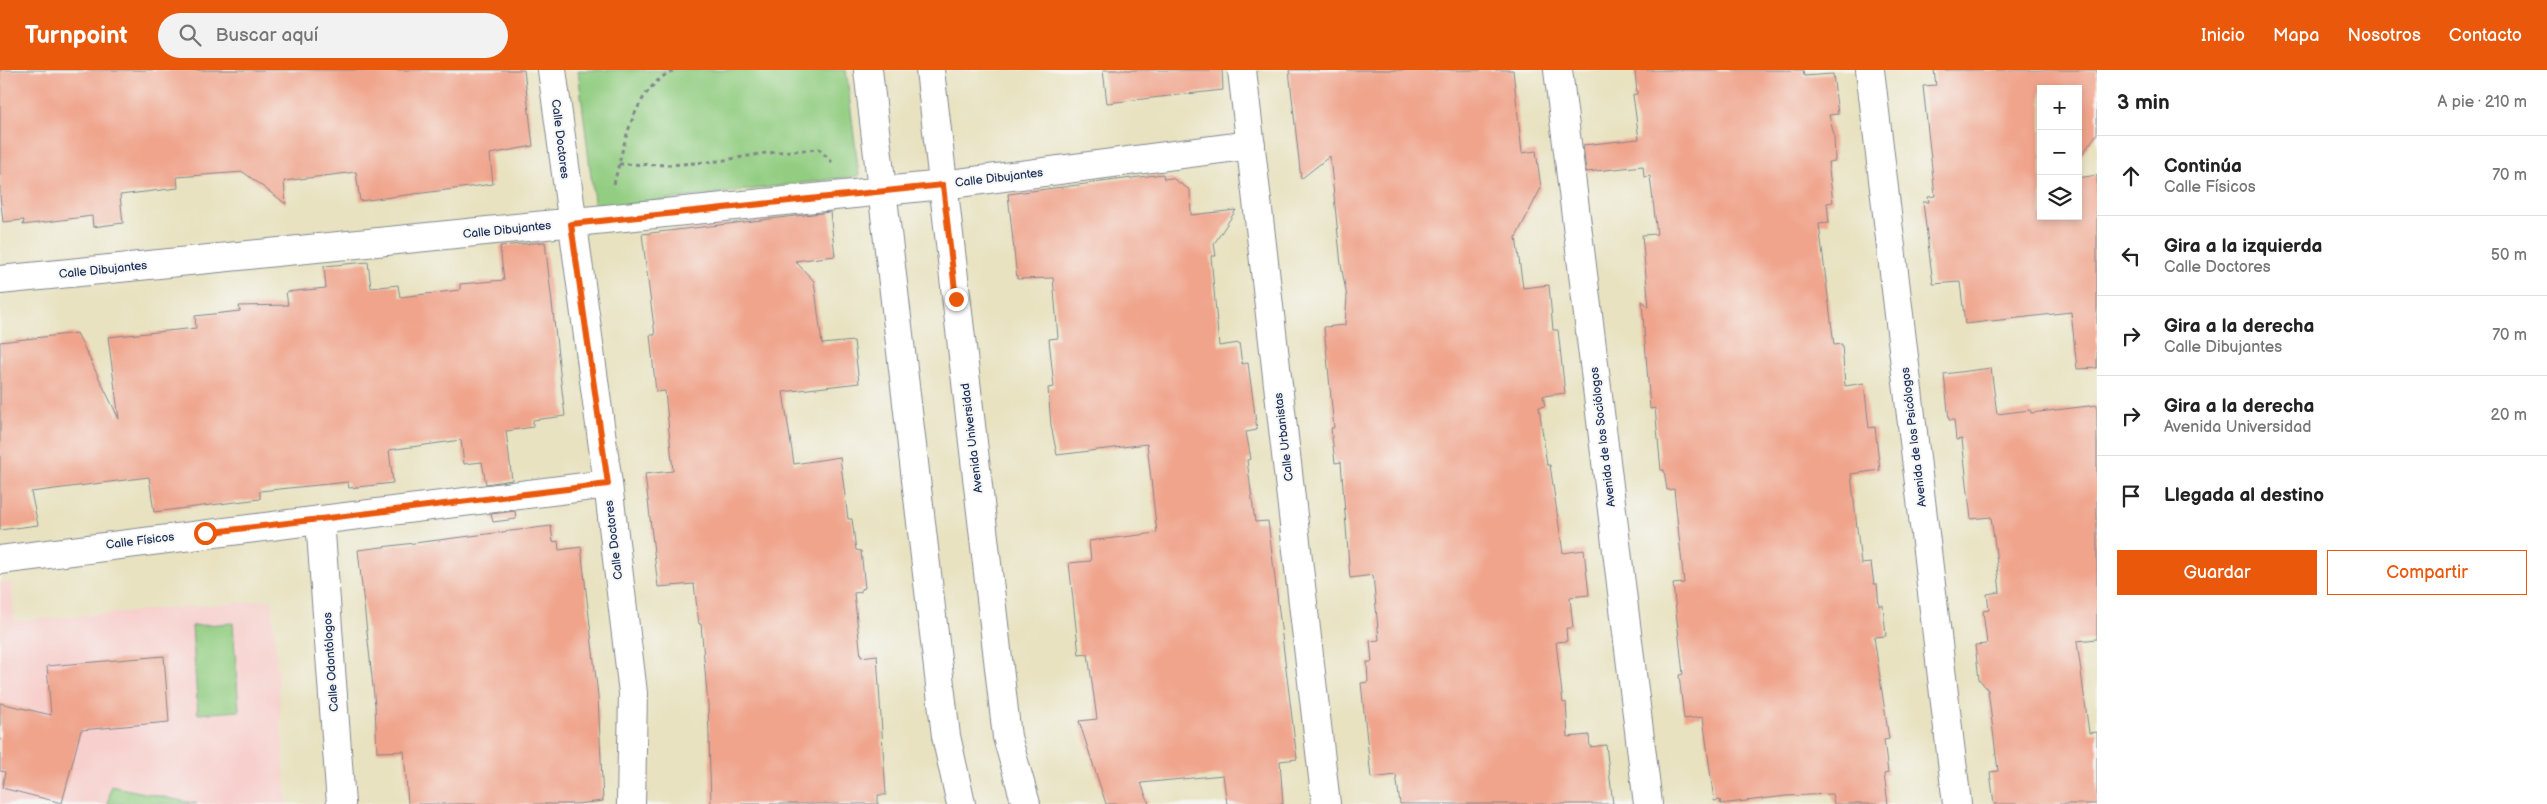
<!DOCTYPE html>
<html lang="es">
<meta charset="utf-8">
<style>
:root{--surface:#fff;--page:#f2f2f2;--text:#222;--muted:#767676;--line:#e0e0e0;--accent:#ea580c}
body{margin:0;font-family:"Balsamiq Sans",sans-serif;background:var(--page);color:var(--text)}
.controls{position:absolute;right:15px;top:15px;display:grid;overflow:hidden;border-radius:0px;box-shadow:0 2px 8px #0003}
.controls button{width:45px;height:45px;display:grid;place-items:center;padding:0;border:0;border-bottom:1px solid var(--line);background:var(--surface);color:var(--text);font:25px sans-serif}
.stop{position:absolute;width:15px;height:15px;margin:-11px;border:4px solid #ea580c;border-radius:50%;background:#fff}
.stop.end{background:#ea580c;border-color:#fff;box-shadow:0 1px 5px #0008}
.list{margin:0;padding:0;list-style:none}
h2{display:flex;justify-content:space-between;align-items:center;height:65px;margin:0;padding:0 20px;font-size:21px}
h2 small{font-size:16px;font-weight:400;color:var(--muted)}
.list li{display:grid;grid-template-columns:32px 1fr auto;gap:15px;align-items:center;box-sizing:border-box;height:80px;padding:0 20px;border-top:1px solid var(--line)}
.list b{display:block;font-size:19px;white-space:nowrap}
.list p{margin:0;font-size:16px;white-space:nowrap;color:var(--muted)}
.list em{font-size:16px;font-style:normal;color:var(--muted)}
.actions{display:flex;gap:10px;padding:15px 20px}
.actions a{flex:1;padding:11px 0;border:1px solid var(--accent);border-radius:0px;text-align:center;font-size:18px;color:var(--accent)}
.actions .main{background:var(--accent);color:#fff}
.icon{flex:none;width:28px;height:28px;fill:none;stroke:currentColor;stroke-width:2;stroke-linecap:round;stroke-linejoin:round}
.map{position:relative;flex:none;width:2097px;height:734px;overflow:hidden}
header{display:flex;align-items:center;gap:30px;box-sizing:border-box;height:70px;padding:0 25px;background:var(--accent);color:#fff}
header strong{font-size:24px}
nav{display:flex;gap:28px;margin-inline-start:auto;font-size:18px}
.search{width:350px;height:45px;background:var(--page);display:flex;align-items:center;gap:12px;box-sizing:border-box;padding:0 18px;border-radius:28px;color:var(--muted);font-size:19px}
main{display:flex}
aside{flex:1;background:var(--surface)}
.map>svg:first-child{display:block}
</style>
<header>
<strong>Turnpoint</strong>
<div class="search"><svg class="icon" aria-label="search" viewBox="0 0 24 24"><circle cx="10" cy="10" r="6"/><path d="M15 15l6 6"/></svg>Buscar aquí</div>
<nav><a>Inicio</a><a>Mapa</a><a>Nosotros</a><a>Contacto</a></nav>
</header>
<main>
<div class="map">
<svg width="2097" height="734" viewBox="0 0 2097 734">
<rect width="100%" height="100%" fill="#f6f6f2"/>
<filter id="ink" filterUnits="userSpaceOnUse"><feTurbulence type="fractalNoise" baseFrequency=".02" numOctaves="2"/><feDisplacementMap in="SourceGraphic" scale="10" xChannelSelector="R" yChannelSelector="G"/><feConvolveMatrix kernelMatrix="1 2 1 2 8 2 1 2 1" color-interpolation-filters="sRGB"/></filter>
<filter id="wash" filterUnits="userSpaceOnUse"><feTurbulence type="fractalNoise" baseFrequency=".0096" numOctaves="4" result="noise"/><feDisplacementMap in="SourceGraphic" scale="20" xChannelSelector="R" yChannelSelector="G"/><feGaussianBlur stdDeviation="1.12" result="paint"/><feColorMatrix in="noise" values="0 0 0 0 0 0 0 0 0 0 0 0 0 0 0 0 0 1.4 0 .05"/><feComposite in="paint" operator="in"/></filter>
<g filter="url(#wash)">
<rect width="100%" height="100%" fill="#e8e2c0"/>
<path fill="#f7d0cd" d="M11,512L15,551L272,530L287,734H0V513Z"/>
<g fill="#92cd81" stroke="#567e70">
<path d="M578,0H846L859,106L595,139Z"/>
<path d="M233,553L239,641L198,644L192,556Z"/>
<path d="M111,716L197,734H108Z"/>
</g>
<g id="blocks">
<g fill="#f0a48c">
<path d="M0,0H524L533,76L490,84L493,114L360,131L356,102L284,111L286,134L243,102L177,107L178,118L120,125L123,153L93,157L92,146L23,155L24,150L3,152L0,126Z"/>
<path d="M1103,0H1222L1223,20L1107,33Z"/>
<path d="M1289,0H1513L1522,83L1536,81L1541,118L1516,167L1523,218L1549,215L1553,260H1558L1565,323L1543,326L1545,336L1539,337L1547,395H1550L1563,483L1584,480L1589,525L1570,527L1573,558H1566L1567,571L1556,572L1563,633L1566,632L1568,667L1589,665L1590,677L1606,675L1613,734H1400L1396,705L1371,708L1361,613L1368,612L1367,592H1372L1370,571L1379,570L1373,505L1350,508L1341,392L1335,393L1331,358H1334L1324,257L1345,255L1347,227L1341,195L1330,86L1301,109Z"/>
<path d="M1635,0H1803L1804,6L1833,4L1838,44L1829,45L1834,65L1835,91L1828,92L1833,132L1827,133L1829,153L1819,154L1834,275L1842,274L1845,316L1864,313L1869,358L1875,357L1880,400L1851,404L1861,494L1871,493L1874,514H1877L1879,536L1883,535L1886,566L1874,567L1889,669L1884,670L1888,703L1884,704L1888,734H1834L1832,724L1786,726L1721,734L1720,730L1714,731L1703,647L1684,649L1679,605L1683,604L1673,514L1684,513L1674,419L1667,420L1664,400H1661L1655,338L1650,339L1642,231L1649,237L1642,165L1657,164L1650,106L1644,107L1643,96L1586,102L1583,75L1639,69L1633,25L1637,24Z"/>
<path d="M1934,0H2097V64L2078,90V19H2041V146H2078V108L2097,105V298L2077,299L2071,242L1965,254L1960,212L1933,214L1923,132H1929L1928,127L1935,126L1923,16L1936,15Z"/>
<path d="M1163,104L1164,109L1172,108L1190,120L1191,145L1236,140L1214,174L1216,186H1211L1219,276L1239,273L1242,294L1248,293L1257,360L1246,362L1251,389L1247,390L1255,452L1268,451L1297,689L1280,691L1283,734H1227L1223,705L1141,713L1149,734H1106L1079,651L1097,649L1088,584L1079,585L1069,493L1091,491L1089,471L1157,463L1147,374L1057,385L1051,355L1048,318L1054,317L1049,269L1058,268L1053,208L1017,209L1008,124Z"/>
<path d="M830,142L835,186L795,191L814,211L822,274L854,271L859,313L783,322L794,394L840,387L848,449H852L856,480L861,481L865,518L861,519V522L854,523L861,587L877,585L886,725H878V734H711L708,635L701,554H699L694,514L658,517L645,404L673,401L665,321L656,322L650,265H655L642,164Z"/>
<path d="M545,172L565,346L533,350V357L506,361L512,410L486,414L482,392L464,394L461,370L389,380L393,413L349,418L348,412L260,421V429L154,442L149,407L31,422L38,455L0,460V272L77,263L119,349L108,267L196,258L195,246L240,241L239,236L288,235L286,222L326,218L324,196L368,192L371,218L398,215L400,227L460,220V214L504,210L500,176Z"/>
<path d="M1991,298L1997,344L2030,340L2031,343L2097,335V569L2077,571L2089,663L2097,662V734H1994L1990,702L1998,701L1988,620L1979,609L1975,575L1987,574L1983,541L1989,540L1987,524L2000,522L1995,476L1991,447L1971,449L1962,369L1956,370L1954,350H1949L1944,304Z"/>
<path d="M515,441L516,449L493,452L491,444Z"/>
<path d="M551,456L553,472L558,471L559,480L581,477L598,626L603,731L577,734H408L404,681L377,682L375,635L358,480Z"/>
<path d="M164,586L169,652L81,660L62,733L2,718L5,702L0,701V633L51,645L47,596Z"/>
</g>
</g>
</g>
<g filter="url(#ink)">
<use href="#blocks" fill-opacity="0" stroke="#82888f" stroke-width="1"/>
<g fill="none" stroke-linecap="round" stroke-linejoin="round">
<g stroke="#82888f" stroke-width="30">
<g id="street">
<path d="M552,0L608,414L633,623L631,734"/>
<path d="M1242,0L1326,734"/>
<path d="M1558,0L1648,734"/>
<path d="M1870,0L1957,734"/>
<path d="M320,450L341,734"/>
<path d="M0,490L608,414"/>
</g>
</g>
<g stroke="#82888f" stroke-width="30">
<g id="secondary">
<path d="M868,0L946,666L961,734"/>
<path d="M930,0L1007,667L1026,734"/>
<path d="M0,210L943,115L1251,75"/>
</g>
</g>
<g stroke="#82888f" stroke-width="3" stroke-dasharray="4 4" stroke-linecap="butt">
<path d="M619,94L670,95L719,91L766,83L819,79L832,92"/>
<path d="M614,114C624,75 633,19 674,0"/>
</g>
<use href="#street" stroke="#fff" stroke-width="28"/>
<use href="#secondary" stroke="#fff" stroke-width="28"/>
</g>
</g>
<g fill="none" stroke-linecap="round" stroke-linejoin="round" filter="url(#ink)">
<path stroke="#ea580c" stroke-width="6" d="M205,463L608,414L571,154L943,115L956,229"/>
</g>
<g text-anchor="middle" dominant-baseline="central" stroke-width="4" stroke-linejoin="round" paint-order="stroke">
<g font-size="12" fill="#1b2f5e" stroke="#f6f6f2">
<text transform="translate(560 69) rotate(83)">Calle Doctores</text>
<text transform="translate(999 108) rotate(-7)">Calle Dibujantes</text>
<text transform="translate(507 160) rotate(-6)">Calle Dibujantes</text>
<text transform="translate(103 200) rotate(-6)">Calle Dibujantes</text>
<text transform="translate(1284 367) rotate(-97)">Calle Urbanistas</text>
<text transform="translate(1603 367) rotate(-97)">Avenida de los Sociólogos</text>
<text transform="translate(1914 367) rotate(-97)">Avenida de los Psicólogos</text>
<text transform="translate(972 368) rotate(-97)">Avenida Universidad</text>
<text transform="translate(614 470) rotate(-97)">Calle Doctores</text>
<text transform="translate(140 471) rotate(-7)">Calle Físicos</text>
<text transform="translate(331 592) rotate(-94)">Calle Odontólogos</text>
</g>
</g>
</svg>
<div class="controls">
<button>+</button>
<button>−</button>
<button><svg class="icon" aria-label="layers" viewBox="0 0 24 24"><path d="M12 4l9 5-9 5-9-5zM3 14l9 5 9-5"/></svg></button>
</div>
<div class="stop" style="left:205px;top:463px"></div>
<div class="stop end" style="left:956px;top:229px"></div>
</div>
<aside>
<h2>3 min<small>A pie · 210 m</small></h2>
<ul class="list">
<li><svg class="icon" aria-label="ahead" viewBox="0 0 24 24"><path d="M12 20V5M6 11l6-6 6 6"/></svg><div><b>Continúa</b><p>Calle Físicos</p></div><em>70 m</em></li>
<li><svg class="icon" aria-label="left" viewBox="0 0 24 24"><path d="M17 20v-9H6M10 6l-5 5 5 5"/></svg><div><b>Gira a la izquierda</b><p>Calle Doctores</p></div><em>50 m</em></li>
<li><svg class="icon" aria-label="right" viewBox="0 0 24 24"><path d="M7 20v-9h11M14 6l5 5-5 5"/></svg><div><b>Gira a la derecha</b><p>Calle Dibujantes</p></div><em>70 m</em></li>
<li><svg class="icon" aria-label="right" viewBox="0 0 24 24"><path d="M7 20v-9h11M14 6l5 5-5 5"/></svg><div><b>Gira a la derecha</b><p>Avenida Universidad</p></div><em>20 m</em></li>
<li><svg class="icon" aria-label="arrive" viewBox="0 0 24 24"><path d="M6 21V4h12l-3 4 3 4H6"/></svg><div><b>Llegada al destino</b></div></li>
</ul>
<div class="actions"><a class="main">Guardar</a><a>Compartir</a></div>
</aside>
</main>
